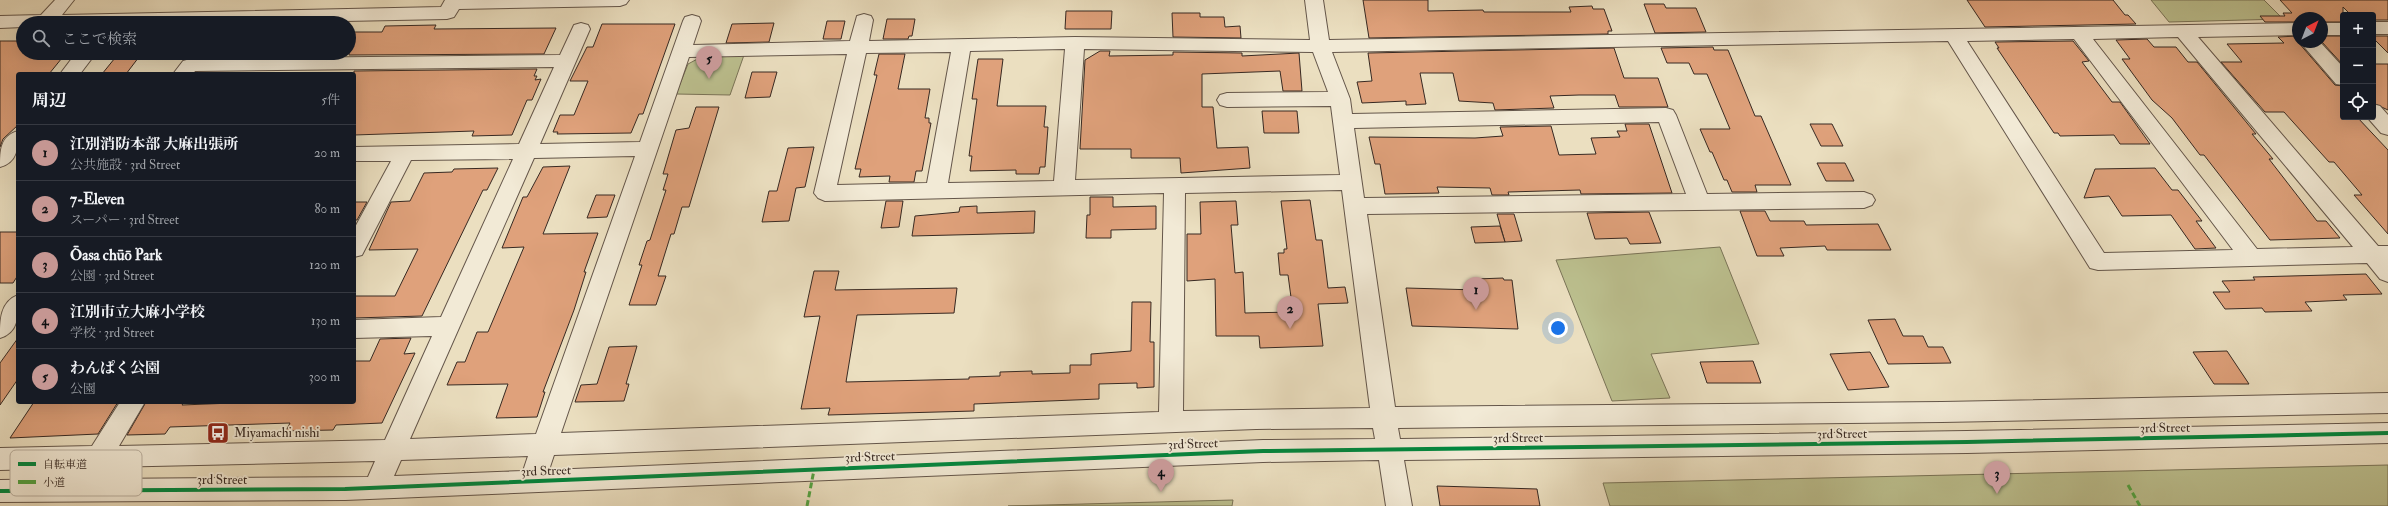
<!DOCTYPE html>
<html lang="ja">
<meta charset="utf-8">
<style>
:root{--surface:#171b24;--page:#242831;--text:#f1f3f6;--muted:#9ea1a6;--line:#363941;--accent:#c59692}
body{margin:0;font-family:"IM FELL Double Pica","Noto Serif JP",serif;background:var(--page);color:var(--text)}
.controls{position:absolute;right:12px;top:12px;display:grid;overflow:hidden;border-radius:4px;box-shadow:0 4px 16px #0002}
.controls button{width:36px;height:36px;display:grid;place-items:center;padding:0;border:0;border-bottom:1px solid var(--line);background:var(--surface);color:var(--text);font:20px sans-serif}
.compass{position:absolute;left:2292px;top:12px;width:36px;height:36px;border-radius:50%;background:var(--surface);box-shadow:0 4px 16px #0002;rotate:42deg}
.you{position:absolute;left:1558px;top:328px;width:14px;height:14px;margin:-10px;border:3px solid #fff;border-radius:50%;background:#1a73e8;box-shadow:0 0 0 6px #1a73e833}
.badge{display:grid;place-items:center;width:26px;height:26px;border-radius:50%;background:var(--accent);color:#111;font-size:13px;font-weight:700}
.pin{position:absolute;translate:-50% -33px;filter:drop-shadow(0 1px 2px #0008)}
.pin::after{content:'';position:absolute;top:21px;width:14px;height:12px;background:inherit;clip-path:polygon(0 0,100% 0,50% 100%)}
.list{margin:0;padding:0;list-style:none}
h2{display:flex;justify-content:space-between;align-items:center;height:52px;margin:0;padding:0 16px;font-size:17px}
h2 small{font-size:13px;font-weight:400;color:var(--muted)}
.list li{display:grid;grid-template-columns:26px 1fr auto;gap:12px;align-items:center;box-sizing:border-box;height:56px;padding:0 16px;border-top:1px solid var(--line)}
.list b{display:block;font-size:15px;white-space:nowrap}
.list p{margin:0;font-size:13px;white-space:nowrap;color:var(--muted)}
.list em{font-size:13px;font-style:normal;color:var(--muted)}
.icon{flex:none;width:22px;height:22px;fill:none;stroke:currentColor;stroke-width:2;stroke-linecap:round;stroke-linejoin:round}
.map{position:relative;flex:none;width:2388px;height:506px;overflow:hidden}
.search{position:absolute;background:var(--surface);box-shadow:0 4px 16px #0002;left:16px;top:16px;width:340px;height:44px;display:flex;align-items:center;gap:10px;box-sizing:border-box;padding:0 14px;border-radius:22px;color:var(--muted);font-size:15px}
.panel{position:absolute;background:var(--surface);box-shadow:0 4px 16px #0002;left:16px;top:72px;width:340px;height:332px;border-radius:4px}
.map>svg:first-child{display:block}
</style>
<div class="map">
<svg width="2388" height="506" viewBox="0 0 2388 506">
<rect width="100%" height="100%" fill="#ebdfc0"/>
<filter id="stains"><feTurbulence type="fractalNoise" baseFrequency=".005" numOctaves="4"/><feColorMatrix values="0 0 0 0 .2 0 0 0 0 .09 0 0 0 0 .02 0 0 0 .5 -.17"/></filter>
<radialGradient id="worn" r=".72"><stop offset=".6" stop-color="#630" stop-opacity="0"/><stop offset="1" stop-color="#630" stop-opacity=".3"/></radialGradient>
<g fill="#bcc08f" stroke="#7a7458">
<path d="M2151,0H2264L2283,19L2169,22Z"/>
<path d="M744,55L730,95L676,94L688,64L703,56Z"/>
<path d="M1720,247L1759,344L1651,354L1670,398L1612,401L1556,260Z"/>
<path d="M2388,465V506H1610L1603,483Z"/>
<path d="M1233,500L1232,506H1008Z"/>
</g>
<g fill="#dfa17b" stroke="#372922">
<path d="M1363,0H1428V11L1483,10L1484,12H1571L1569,7L1592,6L1593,9H1604L1612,31H1608V34L1369,38Z"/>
<path d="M1967,0H2113L2125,15H2128L2136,24L1985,27Z"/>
<path d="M2280,0H2388V20H2373V15H2351L2343,7V22H2322V18H2298V22H2265L2260,16H2285L2283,13H2292Z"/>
<path d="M1644,4H1664L1666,8H1696L1706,32L1655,33Z"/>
<path d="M1066,11H1112L1111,29H1065Z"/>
<path d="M1172,13H1200V17H1224L1225,27L1240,26L1241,38L1173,37Z"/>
<path d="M887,19H915L912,36H909L908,39H883Z"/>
<path d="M827,21H845L841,39H823Z"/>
<path d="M774,23L769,42L726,43L732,24Z"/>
<path d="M602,24H675L643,114H639L631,133L557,134L558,132H553L560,115H574L588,81H570L587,47H593Z"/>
<path d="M436,25L434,29L556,28L544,54L349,55V32H382L385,26Z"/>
<path d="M2298,36V42L2335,85L2343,86V117H2357L2388,150V234L2354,195H2362L2334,162H2329L2284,112H2265L2221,62H2242L2227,44L2284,43L2278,37Z"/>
<path d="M2322,36H2343V65L2322,42Z"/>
<path d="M2373,36H2388V53L2373,38Z"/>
<path d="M2147,39L2154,47H2176L2188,62H2197L2256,134H2252L2273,159H2269L2317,221H2326L2340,238L2270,240L2204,155H2200L2172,118L2152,100L2122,59H2130L2116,40Z"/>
<path d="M0,41H23V53H66L49,74H18V125L3,139L0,147Z"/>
<path d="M2073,41L2089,61L2082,62L2112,102H2120L2150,144H2120L2114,135L2060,136L2058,133H2054L1997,48H1999L1995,42Z"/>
<path d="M1713,47L1714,50H1728L1755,116H1761L1791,185H1755L1757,192H1732L1727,180H1724L1712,152H1710L1700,129H1730L1707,74H1694L1689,63H1667L1661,48Z"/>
<path d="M1614,48L1624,78H1658L1668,107H1619L1615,95H1579L1550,96L1554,108L1495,110L1493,103L1459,101L1453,73H1420L1426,104L1406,105V101L1362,103L1357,82L1372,81L1368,53Z"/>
<path d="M1100,51H1110L1109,56L1173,55V52L1242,53V56L1299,53L1302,91H1283L1280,71L1202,74V107H1213L1217,148L1248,147L1250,168L1181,173L1180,158H1131V149H1080L1085,60Z"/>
<path d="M119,53H142L126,74H102Z"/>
<path d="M879,54H905L898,89H930L925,118H929V123H931L922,171H916L914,182H889L890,176L859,177L861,169H855L877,75H874Z"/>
<path d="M978,59H1003L997,106H1046L1044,127H1048L1045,167H1040L1039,174H1016V170L970,171L972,156H969L977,99H972Z"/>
<path d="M2373,64H2388V110L2373,103Z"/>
<path d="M537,69L534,76H537L535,80L541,79L532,100H527L512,135L472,136L474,131L354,135V71Z"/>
<path d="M752,72H777L770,97L745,98Z"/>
<path d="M696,107H719L689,207H682L674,234H671L658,276H666L656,305H629L642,265H639L647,241L650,240L666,190H663L668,174H663L676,130L689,128Z"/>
<path d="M1262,111H1297L1299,133H1264Z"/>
<path d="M1625,124H1649L1672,193L1581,194L1580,190L1508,192L1509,195H1492L1490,188L1437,187L1439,193L1385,194L1380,164H1375L1369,137L1475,138L1503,136L1500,127L1551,126L1559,155L1596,154L1591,138L1620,137L1617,131H1627Z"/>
<path d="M1810,124H1832L1843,146H1821Z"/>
<path d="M814,147L805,187L796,188L789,221L762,222L769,191H777L788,148Z"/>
<path d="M1817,163H1845L1854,181H1826Z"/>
<path d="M570,166L543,234L598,233L584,272H586L574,310L543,392H545L537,417L496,418L508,384L447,385L457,362H465L477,332H488L524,247L502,248L523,197H527L543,167Z"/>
<path d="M498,168L487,190H483L422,316L354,318V296H395L418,249L369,250L391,202L410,201L424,173L452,172L454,169Z"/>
<path d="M2155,168L2172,190H2178L2202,221H2196L2216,248L2195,249L2171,215L2122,216L2109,196L2084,198L2095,169Z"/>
<path d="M596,195H615L607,217L587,218Z"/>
<path d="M1090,197H1113V207L1156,206V229L1111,230V238H1086L1087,215H1090Z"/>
<path d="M1310,200L1316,240H1322L1328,288L1345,287L1348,303L1318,304L1323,346L1260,348L1259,336H1216L1215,279L1187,281V234H1201L1200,202L1236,201L1238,225H1231L1235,273L1243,272L1245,313L1293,312L1288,275H1280L1278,253H1284V249H1287L1281,201Z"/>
<path d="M886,201H903L899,227L881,228Z"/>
<path d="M354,202H367L357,220H354Z"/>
<path d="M977,206V213L1035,211L1034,233L912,236L915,216L959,212L960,207Z"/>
<path d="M1740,211H1765L1770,221H1804L1806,225L1878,224L1891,250H1827L1825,246L1780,248L1784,256H1757Z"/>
<path d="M1649,212L1661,243L1630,244L1627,238L1595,239L1587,213Z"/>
<path d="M1497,214H1514L1522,241L1505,242Z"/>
<path d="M1500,226L1505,242L1475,243L1471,227Z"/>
<path d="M0,232H18V275L13,283H0Z"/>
<path d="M814,271H839L835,290L957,288L954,313L857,315L846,382L969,379V377L1000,376V372L1032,371V374L1070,373V365H1091V354L1131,351L1132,302H1151L1150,342H1154V387L1137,388V383L1099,384V399L974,404V411L828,415L830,408L801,409L820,316L804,317Z"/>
<path d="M2366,274L2382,294L2343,295L2347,300L2305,302L2312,311L2265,312L2262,308L2225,309L2213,292H2230L2222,281L2255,280L2253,277Z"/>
<path d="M1503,278L1504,280H1512L1518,329L1412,326L1406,288L1478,290L1476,279Z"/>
<path d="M1895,319L1903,336H1923L1928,347H1943L1951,363L1888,364L1868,320Z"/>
<path d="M18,338V379L0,405V363Z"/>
<path d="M411,338L404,354L415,353L382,423L336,425L333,430L286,431L290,423L170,427L165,434L127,435L146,402H184L182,405L257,402H354V361H370L380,339Z"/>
<path d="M637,346L626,384H629L624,401L575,402L581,385L597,384L609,347Z"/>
<path d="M2227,351L2249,384H2214L2193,352Z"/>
<path d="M1870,352L1889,387L1848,390L1830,354Z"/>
<path d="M1753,361L1761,383H1707L1700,362Z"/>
<path d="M34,402H118L98,434L10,438Z"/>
<path d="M1437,486L1537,489L1540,506H1440Z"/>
</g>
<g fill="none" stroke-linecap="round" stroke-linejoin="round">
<g stroke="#64564a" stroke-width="2">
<g id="minor">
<path d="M55,0H74L62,15L441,7L445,0H629L626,4L620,6L459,9L454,17L447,19L242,23H23V27L0,28V16L41,15Z"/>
<path d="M1305,0H1323L1329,40L2298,23V35L2198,37L2378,246H2388V282L2380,279L2367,263L2098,270L2090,268L1948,41L1332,52L1350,99L1352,114L1666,108L1673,110L1676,115L1707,194L1864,192L1872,195L1875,200L1872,205L1864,208L1367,214L1395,407L1942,402L2388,393V413L1942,422L1398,428L1400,439L1967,431L2388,423V443L1967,453L1404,460L1412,506H1386L1379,460L1263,462L345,500L0,502V480L71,479L79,468L0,470V448L92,446L120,402H145L119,446L385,440L432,336L354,338V320L441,317L513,159L411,160L362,255L354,257V229L391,161H354V147L519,144L554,67L195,71L193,74H173L183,61L190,59L560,55L574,25L581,23L588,25L590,29L540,144L640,142L683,21L685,17L692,15L699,17L701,21L693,45L850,41L857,16L864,14L871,16L873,20L869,41L1075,37L1310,40ZM2178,37L2353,247L2257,249L2093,39ZM2074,39L2233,250L2104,253L1967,41ZM1065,49L1054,181L948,183L970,51ZM1084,49L1313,52L1328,92L1227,93L1220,95L1217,100L1220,105L1227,107L1331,106L1340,175L1075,180ZM951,52L927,183L837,185L866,53ZM847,54L814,193L818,198L825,201L1164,193L1159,412L561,433L689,57ZM1659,122L1686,194L1364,198L1354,128ZM635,156L536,434L410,439L534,158ZM1342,190L1370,408L1183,411L1185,193ZM1373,428L1375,439L1263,440L549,470L554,455L1256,429ZM528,456L523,471L394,476L401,460ZM375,461L368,477L99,479L106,467Z"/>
<rect x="2373" y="22" width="15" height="12"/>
<rect x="2322" y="23" width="21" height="12"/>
<path d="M2300,42H2320L2343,67V85L2336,84Z"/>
<path d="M76,53H96L80,74H60Z"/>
<path d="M2373,104L2380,106L2388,115V135L2381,133L2367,117H2373Z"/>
<path d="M18,131C18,147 18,162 0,167C0,151 0,136 18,131Z"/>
<path d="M18,295C18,313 20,332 0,338C0,320 0,302 18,295Z"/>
</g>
</g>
<use href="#minor" fill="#f2ead6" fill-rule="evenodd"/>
<g stroke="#53a341" stroke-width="3" stroke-dasharray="6 3" stroke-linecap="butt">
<path d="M2128,485L2140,506"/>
<path d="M807,506L814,470"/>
</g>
<g stroke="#f2ead6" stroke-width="6">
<path id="cycleway" d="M0,491L345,489L1263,451L1967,442L2388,433"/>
</g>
<use href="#cycleway" stroke="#00873e" stroke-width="4"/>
</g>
<defs>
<g id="bus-square" transform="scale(1.15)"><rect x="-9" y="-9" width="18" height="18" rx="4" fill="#8f2418" stroke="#f2ead6"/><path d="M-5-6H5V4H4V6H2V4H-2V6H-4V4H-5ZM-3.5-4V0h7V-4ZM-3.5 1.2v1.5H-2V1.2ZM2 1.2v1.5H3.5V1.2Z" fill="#fff"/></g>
</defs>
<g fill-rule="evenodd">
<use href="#bus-square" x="218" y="433"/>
</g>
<g text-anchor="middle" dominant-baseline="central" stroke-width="3.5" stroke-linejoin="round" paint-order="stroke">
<g font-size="13" fill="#372922" stroke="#f2ead6">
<text transform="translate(2165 428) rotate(-1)">3rd Street</text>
<text transform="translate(1842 434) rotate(-1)">3rd Street</text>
<text transform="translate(1518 438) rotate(-1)">3rd Street</text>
<text transform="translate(1193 444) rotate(-2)">3rd Street</text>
<text transform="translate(870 457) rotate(-2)">3rd Street</text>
<text transform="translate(546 471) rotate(-2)">3rd Street</text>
<text x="222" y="480">3rd Street</text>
</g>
<g font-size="13" fill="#372922" stroke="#f2ead6" text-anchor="start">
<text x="234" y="433">Miyamachi nishi</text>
</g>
</g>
<rect x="10" y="450" width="132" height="46" rx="6" fill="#f2ead6" stroke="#bab0a0" stroke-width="1"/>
<rect x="18" y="462" width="18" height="4" fill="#00873e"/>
<rect x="18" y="480" width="18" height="4" fill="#53a341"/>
<g font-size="11" fill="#372922">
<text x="43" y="468">自転車道</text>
<text x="43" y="486">小道</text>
</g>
<rect width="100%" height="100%" filter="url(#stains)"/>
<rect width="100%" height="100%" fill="url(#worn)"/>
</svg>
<div class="controls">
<button>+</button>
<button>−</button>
<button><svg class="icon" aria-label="locate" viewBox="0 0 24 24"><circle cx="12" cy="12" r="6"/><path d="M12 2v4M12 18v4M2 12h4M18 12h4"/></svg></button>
</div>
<svg class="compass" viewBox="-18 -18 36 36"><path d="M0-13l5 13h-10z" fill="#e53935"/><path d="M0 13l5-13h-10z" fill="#9ea1a6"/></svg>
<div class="you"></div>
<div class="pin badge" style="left:1476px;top:310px">1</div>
<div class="pin badge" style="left:1290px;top:329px">2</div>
<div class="pin badge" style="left:1997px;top:494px">3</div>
<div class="pin badge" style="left:1161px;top:492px">4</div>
<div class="pin badge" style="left:709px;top:79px">5</div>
<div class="search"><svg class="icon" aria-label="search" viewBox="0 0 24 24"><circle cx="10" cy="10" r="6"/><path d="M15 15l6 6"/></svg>ここで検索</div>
<section class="panel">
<h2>周辺<small>5件</small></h2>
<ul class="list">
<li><span class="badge">1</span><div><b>江別消防本部 大麻出張所</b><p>公共施設 · 3rd Street</p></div><em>20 m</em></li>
<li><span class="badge">2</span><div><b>7-Eleven</b><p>スーパー · 3rd Street</p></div><em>80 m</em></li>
<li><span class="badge">3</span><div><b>Ōasa chūō Park</b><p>公園 · 3rd Street</p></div><em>120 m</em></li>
<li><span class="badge">4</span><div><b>江別市立大麻小学校</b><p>学校 · 3rd Street</p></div><em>130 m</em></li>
<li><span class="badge">5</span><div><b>わんぱく公園</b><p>公園</p></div><em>300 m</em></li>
</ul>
</section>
</div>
